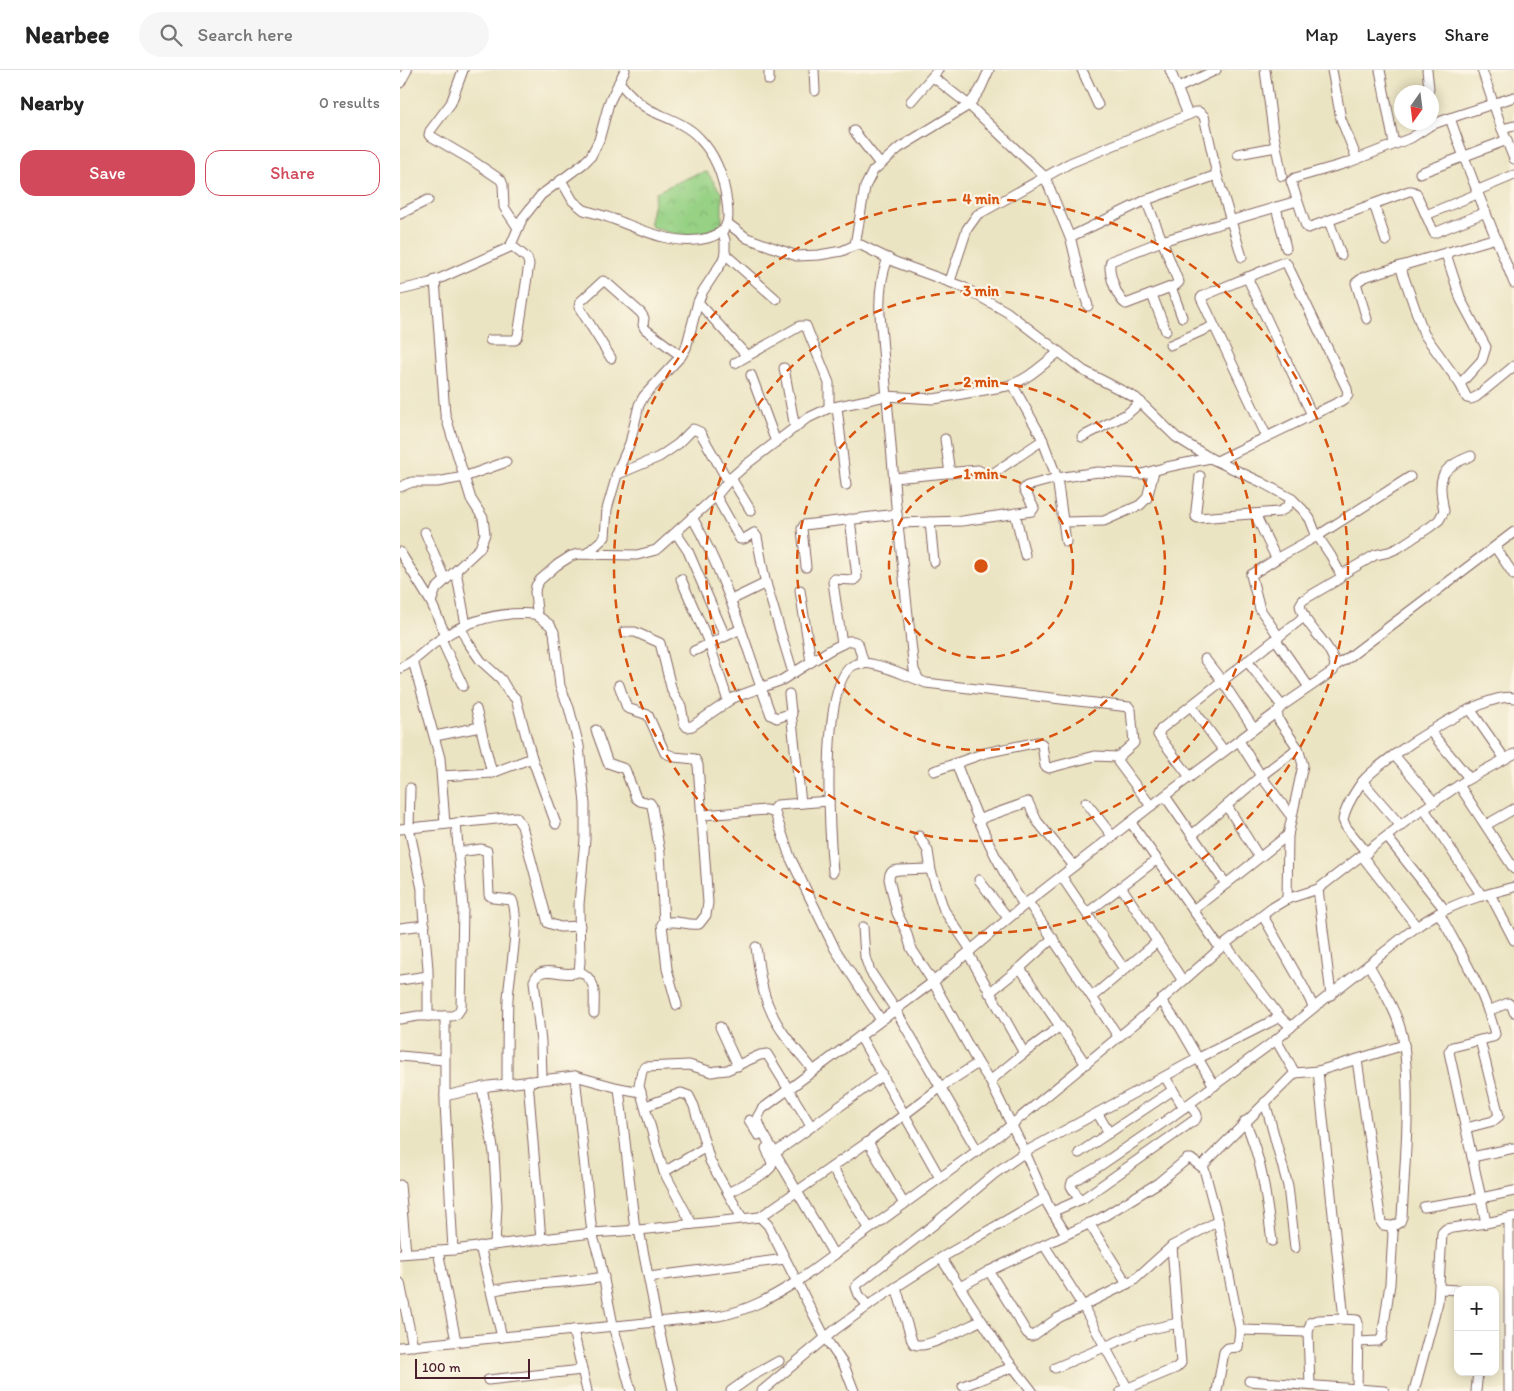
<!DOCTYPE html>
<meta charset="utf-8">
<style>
:root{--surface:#fff;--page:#f6f6f6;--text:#222;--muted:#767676;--line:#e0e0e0;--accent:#d1495b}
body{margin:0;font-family:Itim,sans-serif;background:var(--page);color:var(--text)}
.controls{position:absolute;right:15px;bottom:15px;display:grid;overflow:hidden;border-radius:10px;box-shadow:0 2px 12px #0003}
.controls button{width:45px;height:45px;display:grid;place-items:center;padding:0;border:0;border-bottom:1px solid var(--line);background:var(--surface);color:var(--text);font:25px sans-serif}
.compass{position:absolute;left:994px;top:15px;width:45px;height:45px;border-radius:50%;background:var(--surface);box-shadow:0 2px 12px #0003;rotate:194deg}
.scale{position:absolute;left:15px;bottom:12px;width:115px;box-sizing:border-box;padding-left:5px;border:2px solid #4a1f2b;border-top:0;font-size:14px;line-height:18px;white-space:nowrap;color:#4a1f2b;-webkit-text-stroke:4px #fcf5e5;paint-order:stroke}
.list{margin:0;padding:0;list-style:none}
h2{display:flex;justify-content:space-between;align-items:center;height:65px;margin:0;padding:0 20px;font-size:21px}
h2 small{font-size:16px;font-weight:400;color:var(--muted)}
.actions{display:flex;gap:10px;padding:15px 20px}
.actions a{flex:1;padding:11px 0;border:1px solid var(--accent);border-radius:15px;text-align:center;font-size:18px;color:var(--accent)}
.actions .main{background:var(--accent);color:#fff}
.icon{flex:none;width:28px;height:28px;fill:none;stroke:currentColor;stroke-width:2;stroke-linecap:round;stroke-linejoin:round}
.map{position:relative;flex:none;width:1114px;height:1321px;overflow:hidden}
header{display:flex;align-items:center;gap:30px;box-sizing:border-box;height:70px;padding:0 25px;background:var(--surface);border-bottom:1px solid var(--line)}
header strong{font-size:24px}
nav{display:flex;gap:28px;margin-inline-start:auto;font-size:18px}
.search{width:350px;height:45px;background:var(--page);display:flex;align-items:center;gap:12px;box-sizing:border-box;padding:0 18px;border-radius:28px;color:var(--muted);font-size:19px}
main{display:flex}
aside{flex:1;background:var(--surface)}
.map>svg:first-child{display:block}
</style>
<header>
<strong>Nearbee</strong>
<div class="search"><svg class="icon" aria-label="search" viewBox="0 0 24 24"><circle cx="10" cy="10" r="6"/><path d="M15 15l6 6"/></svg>Search here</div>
<nav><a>Map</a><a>Layers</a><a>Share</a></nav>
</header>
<main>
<aside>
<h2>Nearby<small>0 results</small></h2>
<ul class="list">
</ul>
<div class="actions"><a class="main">Save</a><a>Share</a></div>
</aside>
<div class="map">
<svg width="1114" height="1321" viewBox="0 0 1114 1321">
<defs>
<pattern id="park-crowns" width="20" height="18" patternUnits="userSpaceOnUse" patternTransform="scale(1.25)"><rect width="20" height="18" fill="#96d184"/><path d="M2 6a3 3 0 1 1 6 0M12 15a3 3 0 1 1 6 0" fill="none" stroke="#83b372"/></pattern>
</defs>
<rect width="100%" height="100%" fill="#fcf5e5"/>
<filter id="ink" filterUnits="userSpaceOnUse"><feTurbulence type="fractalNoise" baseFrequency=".02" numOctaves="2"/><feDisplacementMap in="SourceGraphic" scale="10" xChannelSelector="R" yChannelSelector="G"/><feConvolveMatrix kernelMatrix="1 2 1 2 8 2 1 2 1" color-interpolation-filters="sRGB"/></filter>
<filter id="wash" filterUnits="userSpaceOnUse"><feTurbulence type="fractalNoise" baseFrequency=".0096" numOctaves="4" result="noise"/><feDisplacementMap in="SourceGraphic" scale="20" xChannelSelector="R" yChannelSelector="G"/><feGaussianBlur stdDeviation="1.12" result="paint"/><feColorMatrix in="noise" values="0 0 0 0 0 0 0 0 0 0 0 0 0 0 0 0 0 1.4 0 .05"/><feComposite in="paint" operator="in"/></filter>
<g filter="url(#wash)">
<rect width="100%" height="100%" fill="#ebe4c2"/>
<path fill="url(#park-crowns)" stroke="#707858" d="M307,102L322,124V152L318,157L296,166H280L252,157L250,152L256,122L294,105Z"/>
</g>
<g filter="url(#ink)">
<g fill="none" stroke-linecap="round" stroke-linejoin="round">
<g stroke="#826460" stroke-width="11">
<g id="minor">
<path d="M63,0L51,33L30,61L29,65L70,89L101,110L103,115L104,137L118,158"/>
<path d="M414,0L415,21"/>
<path d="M682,0L698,35"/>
<path d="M770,0L788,45"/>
<path d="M865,0L873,61L882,106"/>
<path d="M932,0L941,49L957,89"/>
<path d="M980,0L994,74"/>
<path d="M1027,0L1029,18L1028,22"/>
<path d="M1082,0L1102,59L1114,89"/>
<path d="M533,7L569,35L645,107L671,170L682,216L688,236"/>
<path d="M369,10V0"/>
<path d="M0,13L7,0"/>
<path d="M778,18L816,0"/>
<path d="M511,31L538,0"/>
<path d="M1050,48C1069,104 1092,158 1114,213"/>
<path d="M1102,59L1114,56"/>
<path d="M454,61L480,94"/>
<path d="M838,84L876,77"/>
<path d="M1020,103L1107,70"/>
<path d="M161,110L173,131L184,140C193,143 203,145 213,149C243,160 275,177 308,168C328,162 330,152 327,133C324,109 317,86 299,68C287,54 266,48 250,40C237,33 228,23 219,12"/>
<path d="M1076,121L1114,105"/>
<path d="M746,130L778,211L779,212L776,215L726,234C717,229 707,201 711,191L762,171L897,131"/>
<path d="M974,134L986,171"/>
<path d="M876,137L886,178"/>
<path d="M1086,142L1034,163L1016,123L1012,121H1009L908,158L906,156L891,111L895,108L947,93L1011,68L1031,55L1050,48L1114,27"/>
<path d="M0,144L28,130"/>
<path d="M1026,145L1077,124"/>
<path d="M929,151L941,185"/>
<path d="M327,153L347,168L397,186L419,185L442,181L455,175H461L495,192L563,217L586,230L607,242L684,301L736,328L776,367L810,388L861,412L892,429L903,440L910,449L915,462L931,486L941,505L939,509L903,530L900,535C904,557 932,573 935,596"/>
<path d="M670,167L746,130L817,105"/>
<path d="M455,175L465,117L473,101L499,78L569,35L580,20L589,0"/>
<path d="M325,184L376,229"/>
<path d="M1046,184L1061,230L1086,277L1082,290L1060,314"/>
<path d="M488,188C481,206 479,224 480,244L496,436L514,600L519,610L526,613L729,637L731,640L734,673L718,687V692L751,736"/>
<path d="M1000,196L1024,264L1060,314L1067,328L1071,329L1076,327L1114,296"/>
<path d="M847,207L912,345"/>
<path d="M550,211L567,159L577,145L670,93L795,42H799L804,46L817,105L842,187"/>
<path d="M771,217L782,247"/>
<path d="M0,220L30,213L108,178L111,175L122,149L141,125L183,94L191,86L199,70L209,33L225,0"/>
<path d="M752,225L766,261"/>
<path d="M298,232L347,286"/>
<path d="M967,249L956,213L964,207L1096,168"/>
<path d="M90,270H115L118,266L129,194L127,188L111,175"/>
<path d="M770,275L813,256"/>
<path d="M211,288L179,237L180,232L203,211L207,213L241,243L244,248L243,255L245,259L281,286"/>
<path d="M335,293L400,256H406L429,313V338"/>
<path d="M384,298L395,358"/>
<path d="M351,305L376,372"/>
<path d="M612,314L641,366L657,408L666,472"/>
<path d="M437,337L446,415"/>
<path d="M682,367L727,344L741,332"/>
<path d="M545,369L550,403"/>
<path d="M817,391L945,329L948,325L947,319L887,194L884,192L803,226L801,228L867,367"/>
<path d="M216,405L259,387L278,374L293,359L300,362L328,411"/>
<path d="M800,406L796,440V447L798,448L879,442L886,438L892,429"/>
<path d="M331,408L351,441"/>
<path d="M494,408L578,400L589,406L643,370"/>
<path d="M0,417L12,412H37L64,407L106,392"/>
<path d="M316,426L340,469H344L354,463L357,467L365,510L393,603"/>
<path d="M615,443L625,485"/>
<path d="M855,444L876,488"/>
<path d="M292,447C328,509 346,578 371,645L377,648L392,643"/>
<path d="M530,452L534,492"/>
<path d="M664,452L704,451L740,435L747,428L754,401"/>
<path d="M498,453L562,451L632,441L634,438L624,419L627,416L657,408L698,402L742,404L767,397L810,388"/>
<path d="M25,462L45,510"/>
<path d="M276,463L288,481L325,566"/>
<path d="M1095,477L1114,505"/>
<path d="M0,482L31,532L46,566"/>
<path d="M186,484L205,467L207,439L219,398L230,373L239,335L244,326L281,286L286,278L298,232L303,221L322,192L325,184V170L322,162"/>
<path d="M406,497L402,459L404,455L497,444"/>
<path d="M56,501L66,555"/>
<path d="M941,505L975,485L989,482L998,478L1030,457L1039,450L1044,441C1038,408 1038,399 1071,386"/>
<path d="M281,509L309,573L328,631"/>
<path d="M400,520L411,592"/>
<path d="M331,530L366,513"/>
<path d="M31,532L36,519L80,478L85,464L83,448L71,429L45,344L35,210"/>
<path d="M135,544L150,555L154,562L160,616L169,638L179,676L185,734V769L179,834L180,892L179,901C166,910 141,891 134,911L141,972L142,1009"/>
<path d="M61,558L67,571L81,591L101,609L108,621L116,629L132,688L156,754"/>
<path d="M224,562H235L260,573L272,621L281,636L284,653L287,657L292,656L333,628L382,610L430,580L448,571H453L458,573L464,594"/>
<path d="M879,567L860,539L851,505L881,486L919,465L1010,407"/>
<path d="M41,569L63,616"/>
<path d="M876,570L909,617"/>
<path d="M442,574L433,512L434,509L454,510L457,507L450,449"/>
<path d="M294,581L341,559"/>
<path d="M805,589L822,611L854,659"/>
<path d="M13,591L40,688L45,754"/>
<path d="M847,591L882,636"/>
<path d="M0,598C13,593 21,584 32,575C62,552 97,541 135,544L137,541L135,522L136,516L140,510L157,495L171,486L178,484L237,485L256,480L316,426L331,408L347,394L406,349L429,338L486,326L534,329L607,316C628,310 642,295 659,282"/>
<path d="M219,615L227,638L248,645L265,683L275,687L295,689L298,695L308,833L306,845L299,854C287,856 273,848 262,854L267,899L277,935"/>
<path d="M389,624L401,733"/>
<path d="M791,636L824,681"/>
<path d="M76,639L92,703"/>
<path d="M1070,639L1105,689"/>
<path d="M877,642L879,651L898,678L903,695L888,765L887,829"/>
<path d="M196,660L208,693L225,699L236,728L240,731L250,733L252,736L260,783L264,852"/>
<path d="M1030,661L1069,708"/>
<path d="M35,666L80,657"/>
<path d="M839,671L861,706L891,746"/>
<path d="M994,685L1034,732"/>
<path d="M556,693C575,743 594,791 624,835"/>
<path d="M534,701L585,683L638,672L642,674L645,696L649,698L695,686L718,687"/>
<path d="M42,706L92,703L132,688"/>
<path d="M790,707L758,665L761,659L905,546"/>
<path d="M963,712L1001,756"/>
<path d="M1059,715L1114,799"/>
<path d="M10,718L9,758L22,819V828L28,899V946"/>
<path d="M765,726L792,765L861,706L898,678"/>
<path d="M686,732L713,767"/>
<path d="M827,736L859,787"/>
<path d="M1024,739L1082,826"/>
<path d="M375,743L374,738L377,735L429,731"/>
<path d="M303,745L366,740L375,743L390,787L435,879L481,950"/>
<path d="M577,750L628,732L637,751L674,796"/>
<path d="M731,753L820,878"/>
<path d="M1086,755L1114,739"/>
<path d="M0,759L116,747L122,756L148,853L160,857L180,856"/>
<path d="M792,765L826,814"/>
<path d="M519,766L528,781L531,801L544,840L571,880"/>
<path d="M987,767L1045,840"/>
<path d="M59,782L81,779L87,781L89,825L93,828L112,830C121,849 109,906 108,929C107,957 107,985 107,1013"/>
<path d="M967,783L946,757L943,750C945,738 955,722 962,712C981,689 1086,620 1114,628"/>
<path d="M962,786L1017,857"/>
<path d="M530,799L499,800L493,801L490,804L489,809L497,843L506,861L511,878L533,912L578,993L590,1011L625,1082L648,1135L666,1164"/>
<path d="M433,802C430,768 419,610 454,595C470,588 503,605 519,610"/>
<path d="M662,807L724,899"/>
<path d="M579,810L608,848"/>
<path d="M722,818L783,911"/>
<path d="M918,819L931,925"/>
<path d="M1090,824L1114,870"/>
<path d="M628,832L718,966"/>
<path d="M793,840L888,765"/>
<path d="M687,843L756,790"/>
<path d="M863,846L903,916L913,936"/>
<path d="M463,857L465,887L470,901L495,939L577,1080"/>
<path d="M0,858L25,855"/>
<path d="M825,874L880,947L891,957C915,935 942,916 968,895C993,876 1017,853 1045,840C1067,829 1091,823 1114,817"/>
<path d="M356,877C359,898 361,920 370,939C379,962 398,981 413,1000"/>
<path d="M568,883L624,983"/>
<path d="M620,898L685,993"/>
<path d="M179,901C198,911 194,923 194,943"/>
<path d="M0,910L28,906"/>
<path d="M589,923L620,898L653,868"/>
<path d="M692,927L757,872"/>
<path d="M761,930L780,957L814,1016"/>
<path d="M1088,941L1108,933L1112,936L1114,942"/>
<path d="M45,946V1033L53,1180"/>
<path d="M0,949L18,946H52L57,944L61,938L63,837L56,753"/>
<path d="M320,957L338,996"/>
<path d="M891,957L876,970L895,1003"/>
<path d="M460,966L540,1108"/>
<path d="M0,986L44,990"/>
<path d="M957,990L981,1152L983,1155L991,1156L993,1163L990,1214L982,1268L978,1271L958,1272"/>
<path d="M918,1001L944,1249L957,1250L958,1253L957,1319"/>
<path d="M175,1006L192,1163L200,1190L213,1255L231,1321"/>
<path d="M765,1007L784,1038"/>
<path d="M128,1011L141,1170"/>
<path d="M590,1011L624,983L659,957"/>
<path d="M82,1017L94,1083L97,1136L95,1174"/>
<path d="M219,1018L235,1160"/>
<path d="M45,1026L89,1016L175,1006L219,1018L241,1022"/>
<path d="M865,1032L888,1116L895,1178"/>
<path d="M246,1036L281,1023L289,1026L294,1036L310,1091L342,1148"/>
<path d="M698,1044L709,1063"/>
<path d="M349,1050L358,1065"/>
<path d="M845,1051C863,1092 866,1128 872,1171"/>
<path d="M1066,1058L1093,1051L1099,1046L1080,970"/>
<path d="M468,1072L504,1134"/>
<path d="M375,1083L483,1005"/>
<path d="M679,1083L773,1020"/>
<path d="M1072,1087L1114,1078"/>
<path d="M432,1097L469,1158"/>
<path d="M264,1102L306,1077"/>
<path d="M0,1115L6,1183"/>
<path d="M328,1123L365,1103L371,1097L372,1093L366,1078"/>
<path d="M679,1129L671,1116L672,1112L701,1095L767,1050L876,970"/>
<path d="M1024,1137L1081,1128L1049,982L1052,977L1093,967L1095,964C1085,921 1060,882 1039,843"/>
<path d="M652,1142L684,1128L796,1049L797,1045L790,1034"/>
<path d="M360,1147L468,1072L541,1017L578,993"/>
<path d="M1114,1147L1086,1153L1081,1128L1114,1121"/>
<path d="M1109,1149V1321"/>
<path d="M689,1153L727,1214"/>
<path d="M292,1154L264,1102L258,1083L239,1016L242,1001L245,997L289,995L312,1002L317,1001L327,1000L360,985L367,984L411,1056"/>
<path d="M992,1157L1000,1152L1002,1147C1005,1089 1011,1032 1004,975"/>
<path d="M239,1160L257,1251L273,1320"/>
<path d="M644,1175L683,1236L729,1321"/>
<path d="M80,1176L102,1267"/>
<path d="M38,1181L56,1271"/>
<path d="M0,1184L53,1180L192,1163L239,1160L360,1147L368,1155L426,1269L444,1295L454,1321"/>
<path d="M434,1185L362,1061L357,1048L362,1039L533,912L628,832L751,736L877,642L882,636L933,601L935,596L948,588L1114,462"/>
<path d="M541,1188L606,1288L632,1321"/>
<path d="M589,1201L627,1263L631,1266L634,1265L658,1248L733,1211L772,1176L818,1151"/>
<path d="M249,1207L385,1189"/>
<path d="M0,1213L13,1276"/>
<path d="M496,1217L512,1271C514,1274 514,1275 519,1275C532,1276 567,1257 580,1251"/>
<path d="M560,1217L589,1201L701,1148L758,1113L787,1089H791L803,1098"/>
<path d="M1040,1219L1059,1220"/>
<path d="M91,1221C128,1212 167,1214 204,1207"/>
<path d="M468,1236L459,1225L456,1217L458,1214L532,1156L594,1104L625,1082L793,991L880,947"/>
<path d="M173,1260L187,1321"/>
<path d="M840,1260L908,1262"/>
<path d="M0,1277L318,1246C348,1241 372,1227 398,1211L599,1065L738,951L825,874L872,838L887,829L918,819L1009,749L1065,711L1114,684"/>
<path d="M655,1298L742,1261L778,1253"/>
<path d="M88,1310L182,1300"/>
<path d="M849,1311L984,1321"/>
<path d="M910,1315L908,1262L911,1252L918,1250L944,1249"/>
<path d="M563,1316L613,1297"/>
<path d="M331,1321L352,1306L379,1291"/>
<path d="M362,1321L436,1259L479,1228L541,1188L645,1128"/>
<path d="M721,1321L776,1298L781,1293L772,1176"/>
<path d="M817,1321L824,1282L828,1278L838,1277L840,1260L818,1151L803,1095L895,1003L918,1001L1004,975C1000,945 983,921 969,895"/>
<path d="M1014,1321L1038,1232L1042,1163L1046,1159L1086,1153"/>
<path d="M1076,1321L1078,1302"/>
</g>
</g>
<use href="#minor" stroke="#fff" stroke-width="9"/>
</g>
</g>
<g fill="none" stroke="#d8530f" stroke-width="2.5" stroke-dasharray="9 6">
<circle cx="581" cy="496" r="92"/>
<circle cx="581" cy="496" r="184"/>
<circle cx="581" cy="496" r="275"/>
<circle cx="581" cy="496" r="367"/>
</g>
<circle cx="581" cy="496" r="8" fill="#d8530f" stroke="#fcf5e5" stroke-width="2.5"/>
<g font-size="15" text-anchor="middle" font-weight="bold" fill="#d8530f" stroke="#fcf5e5" stroke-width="4.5" stroke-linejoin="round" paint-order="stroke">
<text x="581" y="134">4 min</text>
<text x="581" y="226">3 min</text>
<text x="581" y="317">2 min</text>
<text x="581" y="409">1 min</text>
</g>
</svg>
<div class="controls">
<button>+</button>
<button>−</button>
</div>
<svg class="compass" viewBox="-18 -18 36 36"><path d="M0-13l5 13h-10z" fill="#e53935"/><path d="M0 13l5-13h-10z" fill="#767676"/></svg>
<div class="scale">100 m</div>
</div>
</main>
